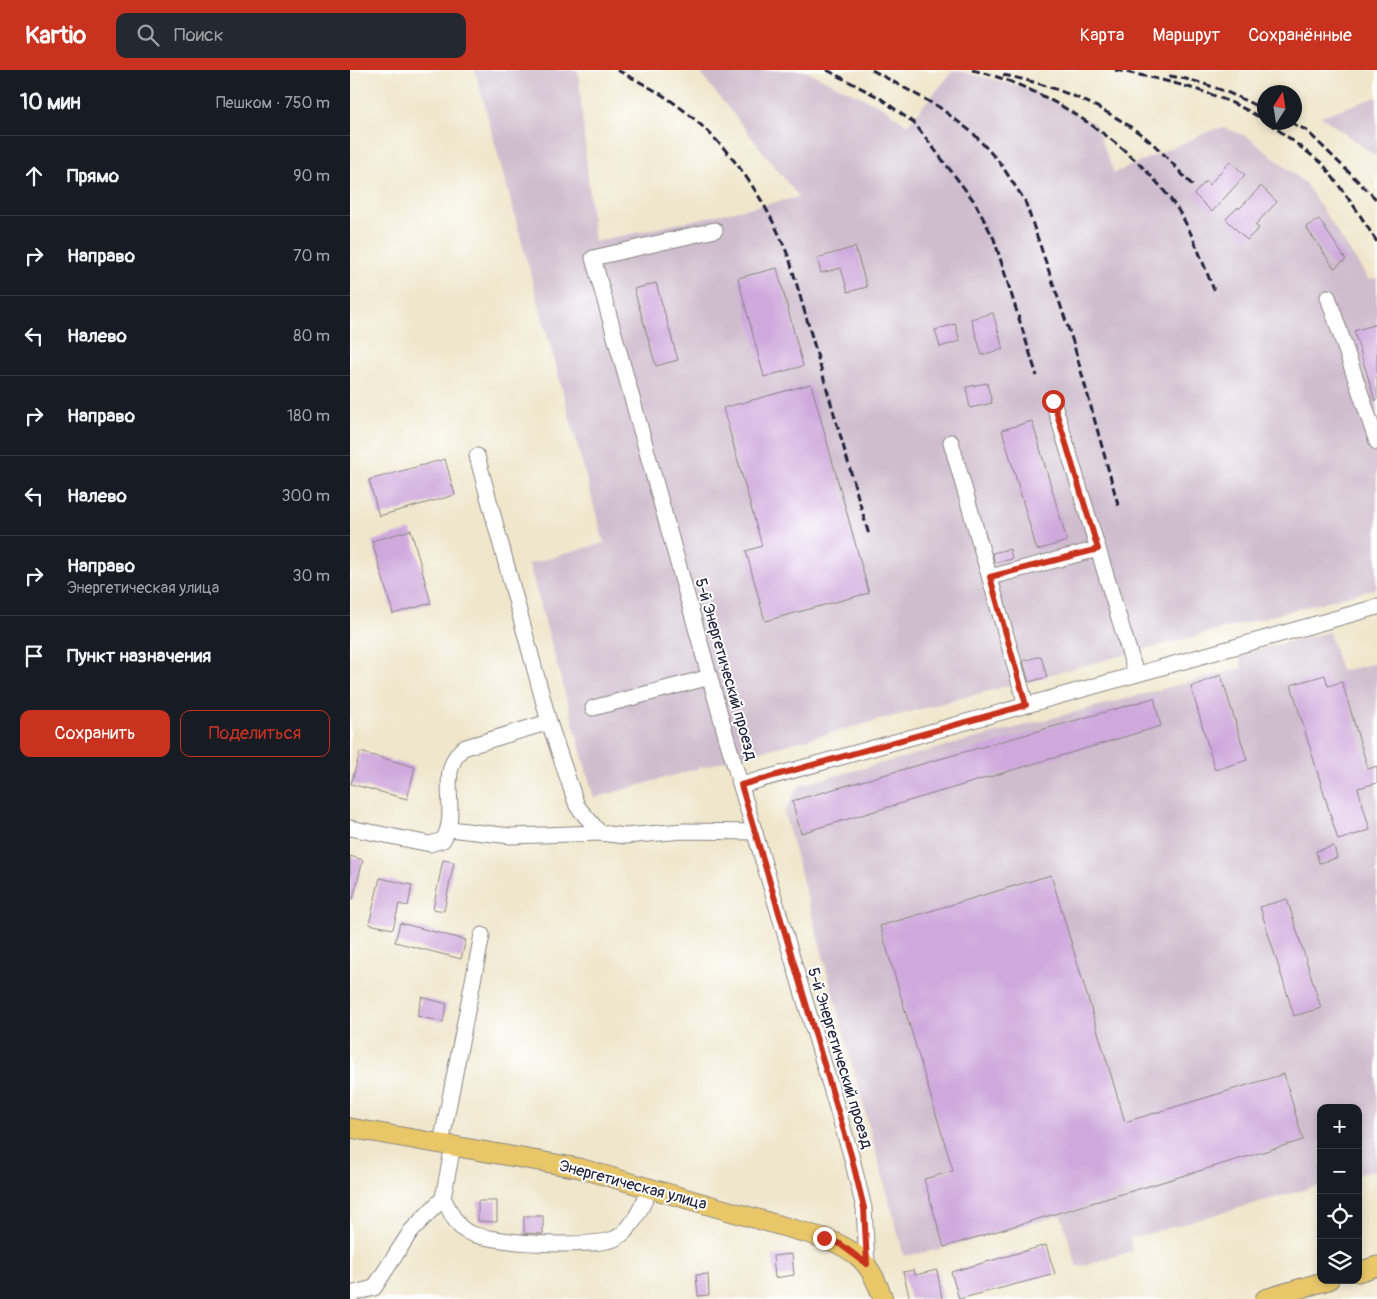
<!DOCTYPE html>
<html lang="ru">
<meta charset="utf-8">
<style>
:root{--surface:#171b24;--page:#242831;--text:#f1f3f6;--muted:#9ea1a6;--line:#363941;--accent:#c8321e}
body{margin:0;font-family:Pangolin,sans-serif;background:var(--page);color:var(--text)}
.controls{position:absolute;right:15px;bottom:15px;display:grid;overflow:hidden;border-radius:10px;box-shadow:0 2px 8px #0003}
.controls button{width:45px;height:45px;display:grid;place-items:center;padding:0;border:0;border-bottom:1px solid var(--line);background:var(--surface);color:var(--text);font:25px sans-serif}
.compass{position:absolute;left:907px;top:15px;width:45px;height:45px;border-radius:50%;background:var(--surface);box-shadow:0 2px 8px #0003;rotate:12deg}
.stop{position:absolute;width:15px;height:15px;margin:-11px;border:4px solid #c8321e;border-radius:50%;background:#fff}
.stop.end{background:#c8321e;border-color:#fff;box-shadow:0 1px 5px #0008}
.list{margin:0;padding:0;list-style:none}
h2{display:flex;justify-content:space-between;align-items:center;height:65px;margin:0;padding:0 20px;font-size:21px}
h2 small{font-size:16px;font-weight:400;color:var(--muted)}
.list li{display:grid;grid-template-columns:32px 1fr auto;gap:15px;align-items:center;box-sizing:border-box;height:80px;padding:0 20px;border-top:1px solid var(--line)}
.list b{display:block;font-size:19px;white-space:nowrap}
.list p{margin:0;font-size:16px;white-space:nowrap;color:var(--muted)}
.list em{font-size:16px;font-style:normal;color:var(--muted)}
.actions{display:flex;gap:10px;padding:15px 20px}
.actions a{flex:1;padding:11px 0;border:1px solid var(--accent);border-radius:10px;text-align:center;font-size:18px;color:var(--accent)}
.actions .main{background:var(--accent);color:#fff}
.icon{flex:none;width:28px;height:28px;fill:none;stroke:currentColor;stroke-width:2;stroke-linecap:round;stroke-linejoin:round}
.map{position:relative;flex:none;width:1027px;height:1229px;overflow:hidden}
header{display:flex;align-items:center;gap:30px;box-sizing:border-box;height:70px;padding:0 25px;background:var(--accent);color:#fff}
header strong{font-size:24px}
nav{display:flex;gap:28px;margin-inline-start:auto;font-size:18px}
.search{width:350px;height:45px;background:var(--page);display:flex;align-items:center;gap:12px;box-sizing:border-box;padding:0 18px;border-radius:10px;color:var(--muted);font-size:19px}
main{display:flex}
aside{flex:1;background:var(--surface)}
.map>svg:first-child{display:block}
</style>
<header>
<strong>Kartio</strong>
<div class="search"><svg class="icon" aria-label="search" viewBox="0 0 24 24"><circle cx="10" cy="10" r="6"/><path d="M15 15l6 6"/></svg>Поиск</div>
<nav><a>Карта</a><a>Маршрут</a><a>Сохранённые</a></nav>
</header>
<main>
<aside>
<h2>10 мин<small>Пешком · 750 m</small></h2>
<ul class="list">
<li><svg class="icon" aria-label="ahead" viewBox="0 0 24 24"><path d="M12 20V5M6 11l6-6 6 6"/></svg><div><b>Прямо</b></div><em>90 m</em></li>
<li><svg class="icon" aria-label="right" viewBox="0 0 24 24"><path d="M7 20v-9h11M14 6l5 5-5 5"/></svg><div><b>Направо</b></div><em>70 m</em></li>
<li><svg class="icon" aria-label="left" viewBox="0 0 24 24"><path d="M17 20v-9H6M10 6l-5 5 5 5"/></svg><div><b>Налево</b></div><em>80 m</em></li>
<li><svg class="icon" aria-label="right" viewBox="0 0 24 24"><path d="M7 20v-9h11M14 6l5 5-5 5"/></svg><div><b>Направо</b></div><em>180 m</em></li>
<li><svg class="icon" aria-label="left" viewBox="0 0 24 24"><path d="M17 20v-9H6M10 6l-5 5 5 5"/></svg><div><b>Налево</b></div><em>300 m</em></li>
<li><svg class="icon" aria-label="right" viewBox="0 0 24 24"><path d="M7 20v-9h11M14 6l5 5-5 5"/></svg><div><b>Направо</b><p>Энергетическая улица</p></div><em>30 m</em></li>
<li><svg class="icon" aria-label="arrive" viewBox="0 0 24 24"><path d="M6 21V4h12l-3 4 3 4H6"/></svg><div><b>Пункт назначения</b></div></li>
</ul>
<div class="actions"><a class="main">Сохранить</a><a>Поделиться</a></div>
</aside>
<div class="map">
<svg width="1027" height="1229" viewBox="0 0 1027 1229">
<rect width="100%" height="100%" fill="#fff"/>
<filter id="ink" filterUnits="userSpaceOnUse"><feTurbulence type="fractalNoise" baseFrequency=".02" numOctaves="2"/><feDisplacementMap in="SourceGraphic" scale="10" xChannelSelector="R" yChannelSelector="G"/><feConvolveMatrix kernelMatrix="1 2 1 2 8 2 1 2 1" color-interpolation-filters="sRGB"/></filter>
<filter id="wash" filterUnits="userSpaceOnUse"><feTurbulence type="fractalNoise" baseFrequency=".0096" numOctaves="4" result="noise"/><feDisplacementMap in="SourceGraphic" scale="20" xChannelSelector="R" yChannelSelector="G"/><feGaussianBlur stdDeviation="1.12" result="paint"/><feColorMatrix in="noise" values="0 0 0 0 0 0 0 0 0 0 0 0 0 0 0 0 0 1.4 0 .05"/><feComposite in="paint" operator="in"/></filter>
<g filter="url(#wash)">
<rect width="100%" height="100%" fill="#efe6cb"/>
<g fill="#cfbdce">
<path d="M125,0H228L244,172L449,127L352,5L355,0H453L533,37L557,55L604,0L678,18L745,54L764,103L865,59L875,58L898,67L955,113L1019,210L1027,208V518L374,691L244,728L179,494L254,473Z"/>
<path d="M1027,27V87L971,46Z"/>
<path d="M979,562L991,601L1027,593V1100L1008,1105V1038H971V1115L779,1169L783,1181L727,1197L711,1145L587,1180L554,1186L434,742L450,715L892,598L889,584Z"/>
</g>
<g id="blocks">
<g fill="#cfa9dc">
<path d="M880,91L895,105L862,142L844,124L856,111L859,115Z"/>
<path d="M911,116L927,132L905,155L909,158L897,170L876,149L888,137L889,139Z"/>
<path d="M969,149L996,190L984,198L956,157Z"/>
<path d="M505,177L517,217L498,222L491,198L471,203L467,188Z"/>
<path d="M427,198L453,296L414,307L388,208Z"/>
<path d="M306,213L328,290L306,296L284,219Z"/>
<path d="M643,243L653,279L632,285L621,249Z"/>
<path d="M605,254L610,271L590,277L585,260Z"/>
<path d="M1027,254V330L1025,331L1004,261Z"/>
<path d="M637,313L642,333L620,338L616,317Z"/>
<path d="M461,314L519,523L415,551L396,481L412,476L373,338Z"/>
<path d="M682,351L717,471L687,480L652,360Z"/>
<path d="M95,389L105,425L29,446L19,410Z"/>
<path d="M61,460L81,533L43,544L22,471Z"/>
<path d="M660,479L662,489L645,493L642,483Z"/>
<path d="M691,586L697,607L679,612L673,591Z"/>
<path d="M871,605L897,690L865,700L841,617Z"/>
<path d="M975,605L978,616L992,612L1018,699L1027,696V713L1008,718L1020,760L988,770L941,615Z"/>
<path d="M804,628L811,656L451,763L442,731Z"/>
<path d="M10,682L65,697L57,729L1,714Z"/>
<path d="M984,776L987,788L969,793L966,781Z"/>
<path d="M0,786L13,790L3,829H0Z"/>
<path d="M93,790L104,792L94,841L83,839Z"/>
<path d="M701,805L775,1052L934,1004L953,1070L594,1177L574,1109L603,1101L530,856Z"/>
<path d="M30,808L62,815L58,836L49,834L43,859L19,854Z"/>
<path d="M937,829L971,938L944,946L910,837Z"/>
<path d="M50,853L116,870L111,889L45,872Z"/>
<path d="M72,927L97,934L93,952L67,946Z"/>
<path d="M128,1131H147V1152L128,1151Z"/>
<path d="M174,1146H193V1164L174,1163Z"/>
<path d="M696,1175L705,1204L609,1229L601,1202Z"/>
<path d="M442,1184L444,1205L425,1208L423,1186Z"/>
<path d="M564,1200L565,1205L587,1200L592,1229H560L553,1202Z"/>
<path d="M358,1204L359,1225L348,1226L346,1205Z"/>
</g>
</g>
</g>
<g filter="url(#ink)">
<use href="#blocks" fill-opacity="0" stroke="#888483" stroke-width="1"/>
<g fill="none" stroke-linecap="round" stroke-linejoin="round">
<g stroke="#888483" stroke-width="17">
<g id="minor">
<path d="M365,160L243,188L378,673L501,1085L514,1138L517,1193"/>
<path d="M978,227L1027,372"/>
<path d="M703,331L786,604"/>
<path d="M601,372L676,635"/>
<path d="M127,386L199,652L227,736L250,763L275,766L333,761L405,762"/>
<path d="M640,507L748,479"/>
<path d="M243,638L360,607"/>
<path d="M391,715L1027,537"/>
<path d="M0,758L80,774L93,770C111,741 85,704 113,678L199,652"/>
<path d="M99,759L161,766L250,763"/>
<path d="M91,1074L132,865"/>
<path d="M93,1128C99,1138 104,1153 114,1160C133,1174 245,1179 266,1168C283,1160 292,1134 301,1118"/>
<path d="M0,1224L24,1218L61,1161L93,1128L103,1076"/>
</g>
</g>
<g stroke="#888483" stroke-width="21">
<g id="major">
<path d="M0,1058L229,1098L474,1168C509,1181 521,1194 533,1229"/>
<path d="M1008,1202L1027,1196"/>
<path d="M915,1229L979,1210"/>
</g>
</g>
<use href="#minor" stroke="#fff" stroke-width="15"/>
<use href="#major" stroke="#e9c769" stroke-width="19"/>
<g stroke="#22223b" stroke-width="3" stroke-dasharray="8 4" stroke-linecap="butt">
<path d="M267,0C286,10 306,20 324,33C378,72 417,129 440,191L519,465"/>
<path d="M477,0L530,28L565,54L624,131L644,169L687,306"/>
<path d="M522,0L589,37L623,63L650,93L675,131L723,272L769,438"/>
<path d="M622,0C695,16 781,73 824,134C842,159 852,192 864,220"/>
<path d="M765,0C816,10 870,22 914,50"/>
<path d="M653,5C702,14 752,35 792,65C811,79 827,99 843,116"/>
<path d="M819,6C854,11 884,24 914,40"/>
<path d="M918,52L973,94L1006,139L1027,172"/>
<path d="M940,52L956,60L1027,130"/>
</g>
</g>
</g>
<g fill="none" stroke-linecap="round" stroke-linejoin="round" filter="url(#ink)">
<path stroke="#c8321e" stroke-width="6" d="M474,1168L490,1174L517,1194L514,1138L501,1085L391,715L676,635L640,507L748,479L703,331"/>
</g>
<g text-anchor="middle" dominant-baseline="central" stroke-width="4" stroke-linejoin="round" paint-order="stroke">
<g font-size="16" fill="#22223b" stroke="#fff">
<text transform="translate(376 599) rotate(74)">5-й Энергетический проезд</text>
<text transform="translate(490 988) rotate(73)">5-й Энергетический проезд</text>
<text transform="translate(283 1115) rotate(15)">Энергетическая улица</text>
</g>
</g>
</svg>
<div class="controls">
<button>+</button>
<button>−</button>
<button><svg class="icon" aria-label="locate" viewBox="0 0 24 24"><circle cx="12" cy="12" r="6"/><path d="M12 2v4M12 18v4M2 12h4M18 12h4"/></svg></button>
<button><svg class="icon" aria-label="layers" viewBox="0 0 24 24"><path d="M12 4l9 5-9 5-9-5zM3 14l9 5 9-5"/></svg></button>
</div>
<svg class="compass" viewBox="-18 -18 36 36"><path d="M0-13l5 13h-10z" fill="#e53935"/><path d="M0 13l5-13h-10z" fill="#9ea1a6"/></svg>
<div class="stop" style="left:703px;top:331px"></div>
<div class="stop end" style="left:474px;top:1168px"></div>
</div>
</main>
